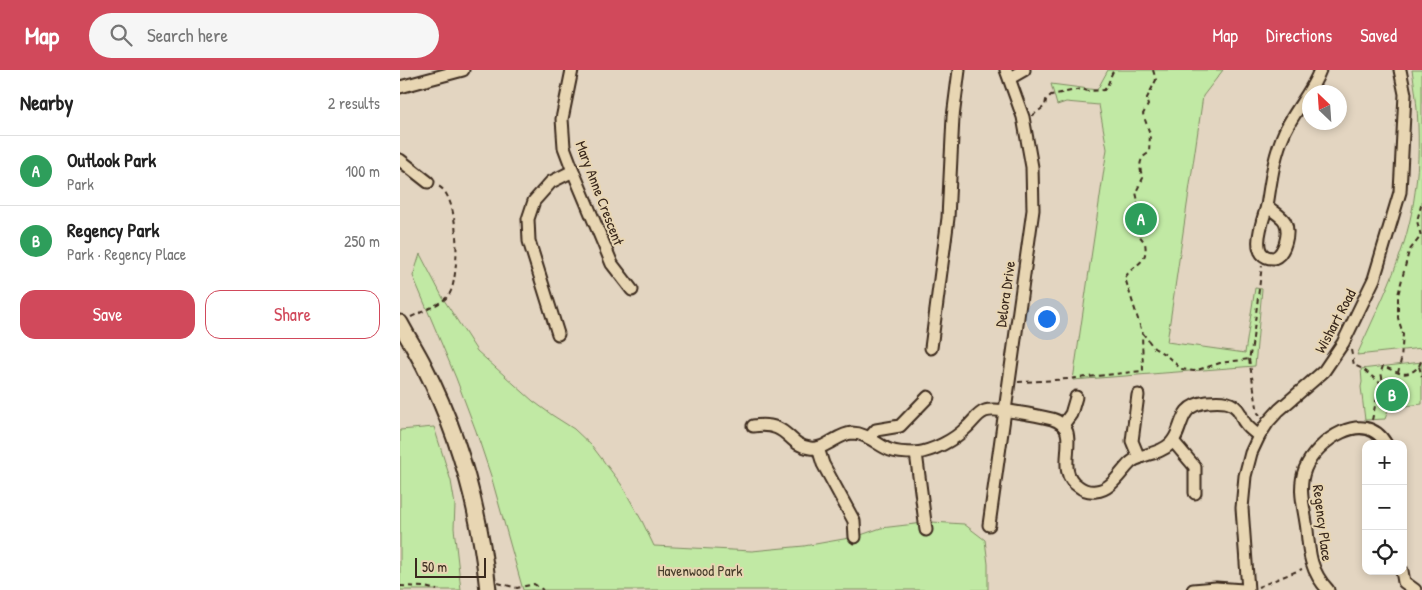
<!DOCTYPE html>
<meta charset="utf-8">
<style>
:root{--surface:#fff;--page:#f6f6f6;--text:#222;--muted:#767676;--line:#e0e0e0;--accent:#d1495b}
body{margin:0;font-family:"Patrick Hand",sans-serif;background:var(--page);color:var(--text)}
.controls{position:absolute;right:15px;bottom:15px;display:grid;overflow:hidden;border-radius:10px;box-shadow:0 2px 8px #0003}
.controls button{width:45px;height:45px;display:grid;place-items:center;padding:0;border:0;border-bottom:1px solid var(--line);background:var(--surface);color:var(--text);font:25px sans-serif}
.compass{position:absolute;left:902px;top:15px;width:45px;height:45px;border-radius:50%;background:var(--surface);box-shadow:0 2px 8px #0003;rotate:335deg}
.scale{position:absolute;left:15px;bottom:12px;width:71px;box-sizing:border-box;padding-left:5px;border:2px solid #3b2a1e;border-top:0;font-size:14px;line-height:18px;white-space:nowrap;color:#3b2a1e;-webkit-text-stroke:4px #e8d6b3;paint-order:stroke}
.you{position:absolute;left:646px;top:248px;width:18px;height:18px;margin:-12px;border:4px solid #fff;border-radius:50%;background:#1a73e8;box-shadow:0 0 0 8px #1a73e833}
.badge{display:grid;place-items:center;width:32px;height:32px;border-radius:50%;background:var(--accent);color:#fff;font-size:16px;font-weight:700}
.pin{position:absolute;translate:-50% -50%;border:2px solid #fff;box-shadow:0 1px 5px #0006}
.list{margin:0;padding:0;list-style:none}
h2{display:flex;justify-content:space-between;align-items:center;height:65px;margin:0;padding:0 20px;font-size:21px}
h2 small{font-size:16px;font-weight:400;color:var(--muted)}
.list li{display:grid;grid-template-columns:32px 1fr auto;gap:15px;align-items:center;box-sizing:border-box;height:70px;padding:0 20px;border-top:1px solid var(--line)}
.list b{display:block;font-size:19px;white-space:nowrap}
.list p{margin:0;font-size:16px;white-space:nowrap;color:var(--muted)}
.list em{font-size:16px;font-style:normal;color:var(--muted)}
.actions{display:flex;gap:10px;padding:15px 20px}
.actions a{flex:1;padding:11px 0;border:1px solid var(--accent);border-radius:15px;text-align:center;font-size:18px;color:var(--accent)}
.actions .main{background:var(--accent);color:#fff}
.icon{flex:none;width:28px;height:28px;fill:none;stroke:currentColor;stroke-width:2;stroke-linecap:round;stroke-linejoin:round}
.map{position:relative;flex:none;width:1022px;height:520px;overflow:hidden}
header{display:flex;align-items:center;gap:30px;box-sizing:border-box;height:70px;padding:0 25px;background:var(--accent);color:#fff}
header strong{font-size:24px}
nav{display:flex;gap:28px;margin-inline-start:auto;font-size:18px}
.search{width:350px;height:45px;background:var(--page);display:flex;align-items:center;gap:12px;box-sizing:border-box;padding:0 18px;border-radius:28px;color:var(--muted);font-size:19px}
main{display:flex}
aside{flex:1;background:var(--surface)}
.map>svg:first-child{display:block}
</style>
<header>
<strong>Map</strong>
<div class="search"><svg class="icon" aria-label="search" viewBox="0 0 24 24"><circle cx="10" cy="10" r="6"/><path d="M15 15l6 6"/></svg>Search here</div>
<nav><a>Map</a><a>Directions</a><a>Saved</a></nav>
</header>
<main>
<aside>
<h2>Nearby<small>2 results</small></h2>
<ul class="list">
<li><span class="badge" style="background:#2e9e5b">A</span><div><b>Outlook Park</b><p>Park</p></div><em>100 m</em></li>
<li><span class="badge" style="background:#2e9e5b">B</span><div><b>Regency Park</b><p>Park · Regency Place</p></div><em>250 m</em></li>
</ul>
<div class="actions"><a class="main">Save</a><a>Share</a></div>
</aside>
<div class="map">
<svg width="1022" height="520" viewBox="0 0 1022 520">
<rect width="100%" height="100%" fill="#e3d5c1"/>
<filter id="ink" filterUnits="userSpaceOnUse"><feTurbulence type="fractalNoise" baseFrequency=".02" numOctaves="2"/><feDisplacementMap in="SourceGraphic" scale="10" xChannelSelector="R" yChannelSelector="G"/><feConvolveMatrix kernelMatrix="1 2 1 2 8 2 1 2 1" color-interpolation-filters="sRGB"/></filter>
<g filter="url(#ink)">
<g fill="#c1e9a4" stroke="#7e8a61">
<path d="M708,0H823L803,26L767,272L845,283L855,218L862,219L855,296L673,310L707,79L699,35L666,32L657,35L651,14L697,20Z"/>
<path d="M1012,0H1022V278L957,285C973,249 991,213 1003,176C1021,120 1022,57 1012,0Z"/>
<path d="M20,184L44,230L77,281L133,331L152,345L174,359L192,376L221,414L242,451L254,476L352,481L404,476L455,467L481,458L532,452L564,454L585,470L588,494V520H123L91,406L76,361L56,308L13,206Z"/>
<path d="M1022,292V334L989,338L985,349L965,350L961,317L962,312L961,299Z"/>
<path d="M34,357L51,411L55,435L54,458L61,520H0V360Z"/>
</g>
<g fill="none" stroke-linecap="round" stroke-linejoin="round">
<g stroke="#3b2a1e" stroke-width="15">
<g id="minor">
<path d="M172,0L162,49L164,77L173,101L212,194L232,220"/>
<path d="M610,8L624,0"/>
<path d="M0,17L63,0"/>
<path d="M0,90L28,112"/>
<path d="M867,136C871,110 874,85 885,61C895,40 912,22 920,0"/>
<path d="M867,136C872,141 882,146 885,152C890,162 885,184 874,188C847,189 863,150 867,136Z"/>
<path d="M158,264L129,171L128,149L134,131L151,112L173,101"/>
<path d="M531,278L548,148L553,47L559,0"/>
<path d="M738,325L732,371L739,388"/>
<path d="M663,355L671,344L676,327"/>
<path d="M353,356C390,351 386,375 410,378C426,380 437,364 452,363C467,363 477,375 490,380C498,383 507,383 516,383C533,381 554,370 566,358C573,352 577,344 585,341C596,337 640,346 652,349C686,359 651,399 678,416C683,420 689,422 696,421C711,420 720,403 730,393C741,383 759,385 770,374C780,365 779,351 787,341C792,335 799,333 807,332C820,331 833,330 840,343C842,347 842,350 845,353C848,358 854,362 859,366"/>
<path d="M469,368L476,360L500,356L528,327"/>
<path d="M773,371L795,397V423"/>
<path d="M418,378L423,394L454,451L455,467"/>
<path d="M516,383L526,460"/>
<path d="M589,455L633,140L632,97L623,47L606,0"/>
<path d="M1002,501L1004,512L1015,520"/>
<path d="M793,520L816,518L843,520"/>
<path d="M848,520L842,438L845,406L851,383L859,366L868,352L879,340L924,301L943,273L974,209L1000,122L1005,24L1000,0"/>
<path d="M928,520C911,502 909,484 907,460C905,440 897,420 905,399C916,371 965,337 986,374"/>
</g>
</g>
<g stroke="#3b2a1e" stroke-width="19">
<path id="major" d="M0,253C8,268 17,282 24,296C60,366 80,443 88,520"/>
</g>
<g stroke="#3b2a1e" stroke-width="2" stroke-dasharray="5 4" stroke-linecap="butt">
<path d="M753,0L756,10L746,30L748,35L743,44L750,64L749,83C738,88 739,98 743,108L736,122C737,128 739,133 739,139C739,160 728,151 745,173C749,195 732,194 725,208L742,262L754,278L766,285L781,299L794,301L820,293L849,289L852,276L862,195"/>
<path d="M632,46L645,36L646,30L651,25L681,19L688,21L704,20C710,14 709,7 714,0"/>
<path d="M11,247C21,242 45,233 50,223C60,204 60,125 38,116"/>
<path d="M951,280L954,295L963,299L980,313H983L981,302L983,296C997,302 1006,310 1019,296L1022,307"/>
<path d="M849,289L858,343L860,345"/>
<path d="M1019,296L1022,289"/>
<path d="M998,303L1001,290L1003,264L998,248V225L1009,181L1021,166L1017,151L1022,132"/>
<path d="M618,312C660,311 702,305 743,301L742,262"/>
<path d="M972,350L980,313"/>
<path d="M98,513L117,518L134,514L143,520"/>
<path d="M0,516L25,517L37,520"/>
<path d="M858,517L902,499"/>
</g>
<use href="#minor" stroke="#e8d6b3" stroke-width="11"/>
<use href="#major" stroke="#e8d6b3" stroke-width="15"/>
</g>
</g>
<g text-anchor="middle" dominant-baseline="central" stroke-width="4" stroke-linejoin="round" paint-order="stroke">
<g font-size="15" fill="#3b2a1e" stroke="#e8d6b3">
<text transform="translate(200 123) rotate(69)">Mary Anne Crescent</text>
<text transform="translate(605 224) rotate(-82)">Delora Drive</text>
<text transform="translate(935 251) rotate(-62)">Wishart Road</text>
<text transform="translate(923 453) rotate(83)">Regency Place</text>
</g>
<g font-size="15" fill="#483d2b" stroke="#e8d6b3">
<text x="300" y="500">Havenwood Park</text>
</g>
</g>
</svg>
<div class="controls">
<button>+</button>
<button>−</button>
<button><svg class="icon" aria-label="locate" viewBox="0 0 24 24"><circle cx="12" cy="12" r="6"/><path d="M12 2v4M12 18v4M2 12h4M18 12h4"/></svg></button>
</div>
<svg class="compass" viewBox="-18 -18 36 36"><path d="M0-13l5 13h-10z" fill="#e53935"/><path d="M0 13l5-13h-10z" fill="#767676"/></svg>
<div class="scale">50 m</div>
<div class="you"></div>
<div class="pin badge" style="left:741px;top:149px;background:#2e9e5b">A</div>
<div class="pin badge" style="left:992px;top:325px;background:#2e9e5b">B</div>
</div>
</main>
